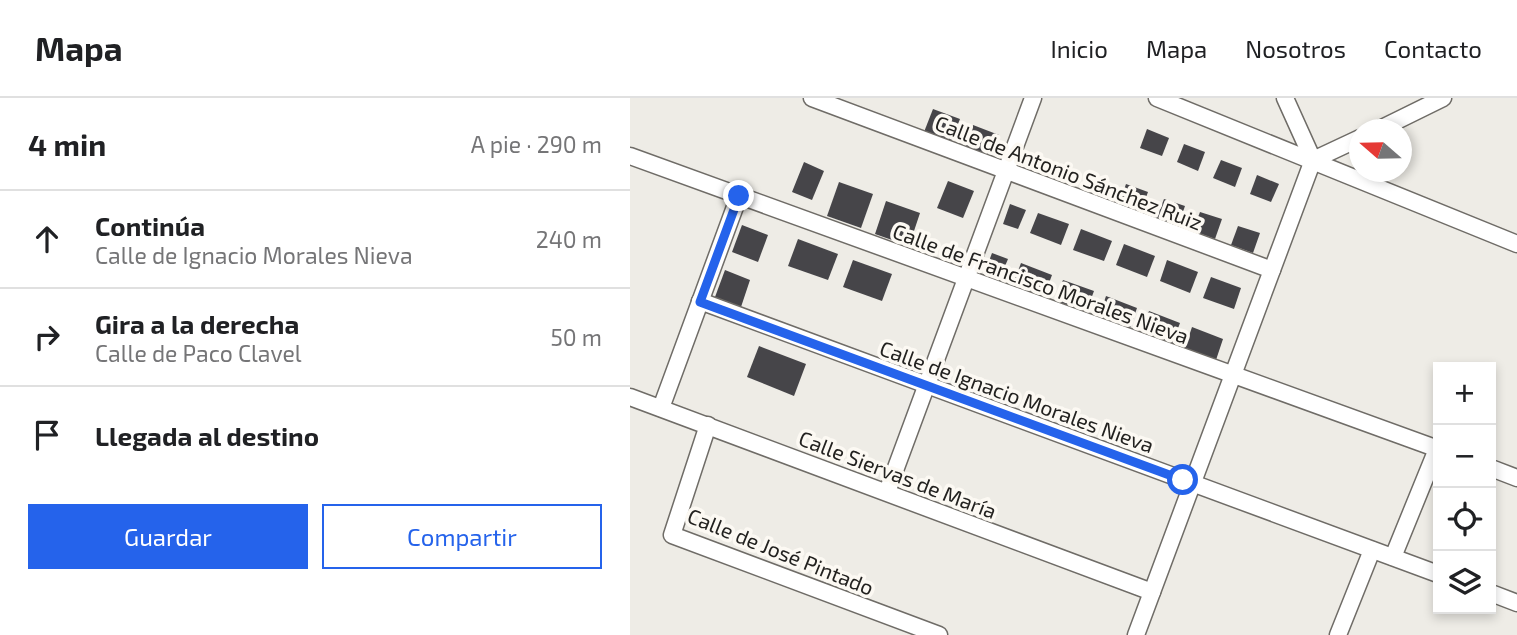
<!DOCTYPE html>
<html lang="es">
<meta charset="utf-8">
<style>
:root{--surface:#fff;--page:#f6f6f6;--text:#202124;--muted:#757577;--line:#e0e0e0;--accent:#2563eb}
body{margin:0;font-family:"Exo 2",sans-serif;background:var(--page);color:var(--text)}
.controls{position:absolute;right:21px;bottom:21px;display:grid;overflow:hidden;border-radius:0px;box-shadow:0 4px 10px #0003}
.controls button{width:63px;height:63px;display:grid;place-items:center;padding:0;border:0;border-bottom:2px solid var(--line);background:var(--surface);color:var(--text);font:35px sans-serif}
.compass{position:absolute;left:719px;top:21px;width:63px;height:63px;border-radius:50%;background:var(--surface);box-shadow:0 4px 10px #0003;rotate:290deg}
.stop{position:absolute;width:21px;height:21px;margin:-16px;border:5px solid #2563eb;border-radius:50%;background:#fff}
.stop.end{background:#2563eb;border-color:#fff;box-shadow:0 2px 7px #0008}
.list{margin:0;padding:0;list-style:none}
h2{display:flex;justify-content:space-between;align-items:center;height:91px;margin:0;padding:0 28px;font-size:30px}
h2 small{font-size:23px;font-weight:400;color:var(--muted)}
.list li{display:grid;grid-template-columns:46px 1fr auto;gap:21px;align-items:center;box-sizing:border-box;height:98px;padding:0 28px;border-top:2px solid var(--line)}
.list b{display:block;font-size:26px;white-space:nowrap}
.list p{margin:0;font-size:23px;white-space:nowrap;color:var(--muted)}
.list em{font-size:23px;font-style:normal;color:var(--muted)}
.actions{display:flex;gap:14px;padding:21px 28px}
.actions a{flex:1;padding:16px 0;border:2px solid var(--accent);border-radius:0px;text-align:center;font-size:24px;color:var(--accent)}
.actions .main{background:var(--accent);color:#fff}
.icon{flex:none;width:38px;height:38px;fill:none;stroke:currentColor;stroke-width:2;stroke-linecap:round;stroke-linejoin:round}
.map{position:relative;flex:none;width:887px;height:537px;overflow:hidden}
header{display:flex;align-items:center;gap:42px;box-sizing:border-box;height:98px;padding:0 35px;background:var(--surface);border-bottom:2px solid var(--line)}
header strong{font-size:33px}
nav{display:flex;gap:38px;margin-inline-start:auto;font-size:24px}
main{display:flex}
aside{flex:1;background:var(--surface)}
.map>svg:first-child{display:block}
</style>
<header>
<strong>Mapa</strong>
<nav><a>Inicio</a><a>Mapa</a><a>Nosotros</a><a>Contacto</a></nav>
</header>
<main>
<aside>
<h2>4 min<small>A pie · 290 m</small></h2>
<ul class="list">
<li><svg class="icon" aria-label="ahead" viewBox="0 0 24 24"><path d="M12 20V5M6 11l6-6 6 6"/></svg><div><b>Continúa</b><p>Calle de Ignacio Morales Nieva</p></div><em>240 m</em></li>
<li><svg class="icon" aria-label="right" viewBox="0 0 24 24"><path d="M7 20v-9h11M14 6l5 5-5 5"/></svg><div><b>Gira a la derecha</b><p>Calle de Paco Clavel</p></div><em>50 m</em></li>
<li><svg class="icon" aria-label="arrive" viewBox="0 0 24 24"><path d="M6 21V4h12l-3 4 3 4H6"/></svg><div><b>Llegada al destino</b></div></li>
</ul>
<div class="actions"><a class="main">Guardar</a><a>Compartir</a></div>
</aside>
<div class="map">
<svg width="887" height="537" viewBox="0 0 887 537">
<rect width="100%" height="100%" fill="#eeece6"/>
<g fill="#464549">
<path d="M303,11L330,21L321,44L294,34Z"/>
<path d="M343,27L369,37L361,59L335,49Z"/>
<path d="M517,31L539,40L532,58L510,50Z"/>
<path d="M554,46L575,54L568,73L547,64Z"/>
<path d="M591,62L612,70L605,89L583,80Z"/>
<path d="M174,64L194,73L182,102L162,94Z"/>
<path d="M627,77L649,86L641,104L620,96Z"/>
<path d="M318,83L344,93L333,120L307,110Z"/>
<path d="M209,84L243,96L231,130L197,118Z"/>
<path d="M496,86L518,94L511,113L489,106Z"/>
<path d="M534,101L555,108L548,128L527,120Z"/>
<path d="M256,103L290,115L279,148L245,136Z"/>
<path d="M380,106L396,112L388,131L373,126Z"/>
<path d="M570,114L592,121L585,141L563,133Z"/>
<path d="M408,115L439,126L431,147L400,135Z"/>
<path d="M112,127L138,137L128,164L102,154Z"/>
<path d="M608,128L630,135L623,155L601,147Z"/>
<path d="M451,131L482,143L474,163L443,152Z"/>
<path d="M168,141L208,156L198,182L158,168Z"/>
<path d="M494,146L525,158L517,179L486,167Z"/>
<path d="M362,155L378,161L370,180L355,174Z"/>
<path d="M223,162L262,176L252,203L213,189Z"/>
<path d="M537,162L568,174L560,195L530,183Z"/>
<path d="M391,165L422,177L414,198L383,186Z"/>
<path d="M95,172L120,182L111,209L85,199Z"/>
<path d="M581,179L611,190L604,211L573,200Z"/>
<path d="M433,182L464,193L456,214L425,203Z"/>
<path d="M476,198L507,210L500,230L469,219Z"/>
<path d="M519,213L550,225L542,246L511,234Z"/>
<path d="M562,229L593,241L586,262L555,250Z"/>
<path d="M129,248L176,266L164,298L117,279Z"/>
</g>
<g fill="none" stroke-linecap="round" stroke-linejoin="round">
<g stroke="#6f6c67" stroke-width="19">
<g id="minor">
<path d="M182,0L642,172"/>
<path d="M527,0L887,146"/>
<path d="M655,0L683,62"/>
<path d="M748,32L813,0"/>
<path d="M0,58L808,351"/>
<path d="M683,62L730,40"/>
<path d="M70,203L808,476"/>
<path d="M0,299L522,494"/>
<path d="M31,310L109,98"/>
<path d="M78,327L42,437L309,537"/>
<path d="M861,370L887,380"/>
<path d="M257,394L403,0"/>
<path d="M763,459L807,351"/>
<path d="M861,495L887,505"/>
<path d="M506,537L683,62"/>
<path d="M708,537L742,452"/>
</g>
</g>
<use href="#minor" stroke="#fff" stroke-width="16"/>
</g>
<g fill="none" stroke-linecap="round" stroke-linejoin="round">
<path stroke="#2563eb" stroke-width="9" d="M109,98L70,204L553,382"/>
</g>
<g text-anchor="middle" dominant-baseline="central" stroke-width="7" stroke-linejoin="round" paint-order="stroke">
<g font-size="21" fill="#232220" stroke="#fcf9f3">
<text transform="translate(439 74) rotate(21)">Calle de Antonio Sánchez Ruiz</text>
<text transform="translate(411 185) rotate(20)">Calle de Francisco Morales Nieva</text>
<text transform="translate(387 298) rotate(20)">Calle de Ignacio Morales Nieva</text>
<text transform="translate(268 376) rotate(21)">Calle Siervas de María</text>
<text transform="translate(151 453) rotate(22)">Calle de José Pintado</text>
</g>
</g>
</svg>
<div class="controls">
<button>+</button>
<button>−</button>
<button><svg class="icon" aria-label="locate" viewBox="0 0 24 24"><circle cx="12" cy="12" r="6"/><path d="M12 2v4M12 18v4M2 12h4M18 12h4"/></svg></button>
<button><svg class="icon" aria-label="layers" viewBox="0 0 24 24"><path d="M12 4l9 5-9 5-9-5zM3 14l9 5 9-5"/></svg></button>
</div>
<svg class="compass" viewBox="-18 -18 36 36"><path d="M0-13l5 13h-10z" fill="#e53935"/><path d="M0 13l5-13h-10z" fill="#757577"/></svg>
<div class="stop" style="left:553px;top:382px"></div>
<div class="stop end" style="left:109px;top:98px"></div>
</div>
</main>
